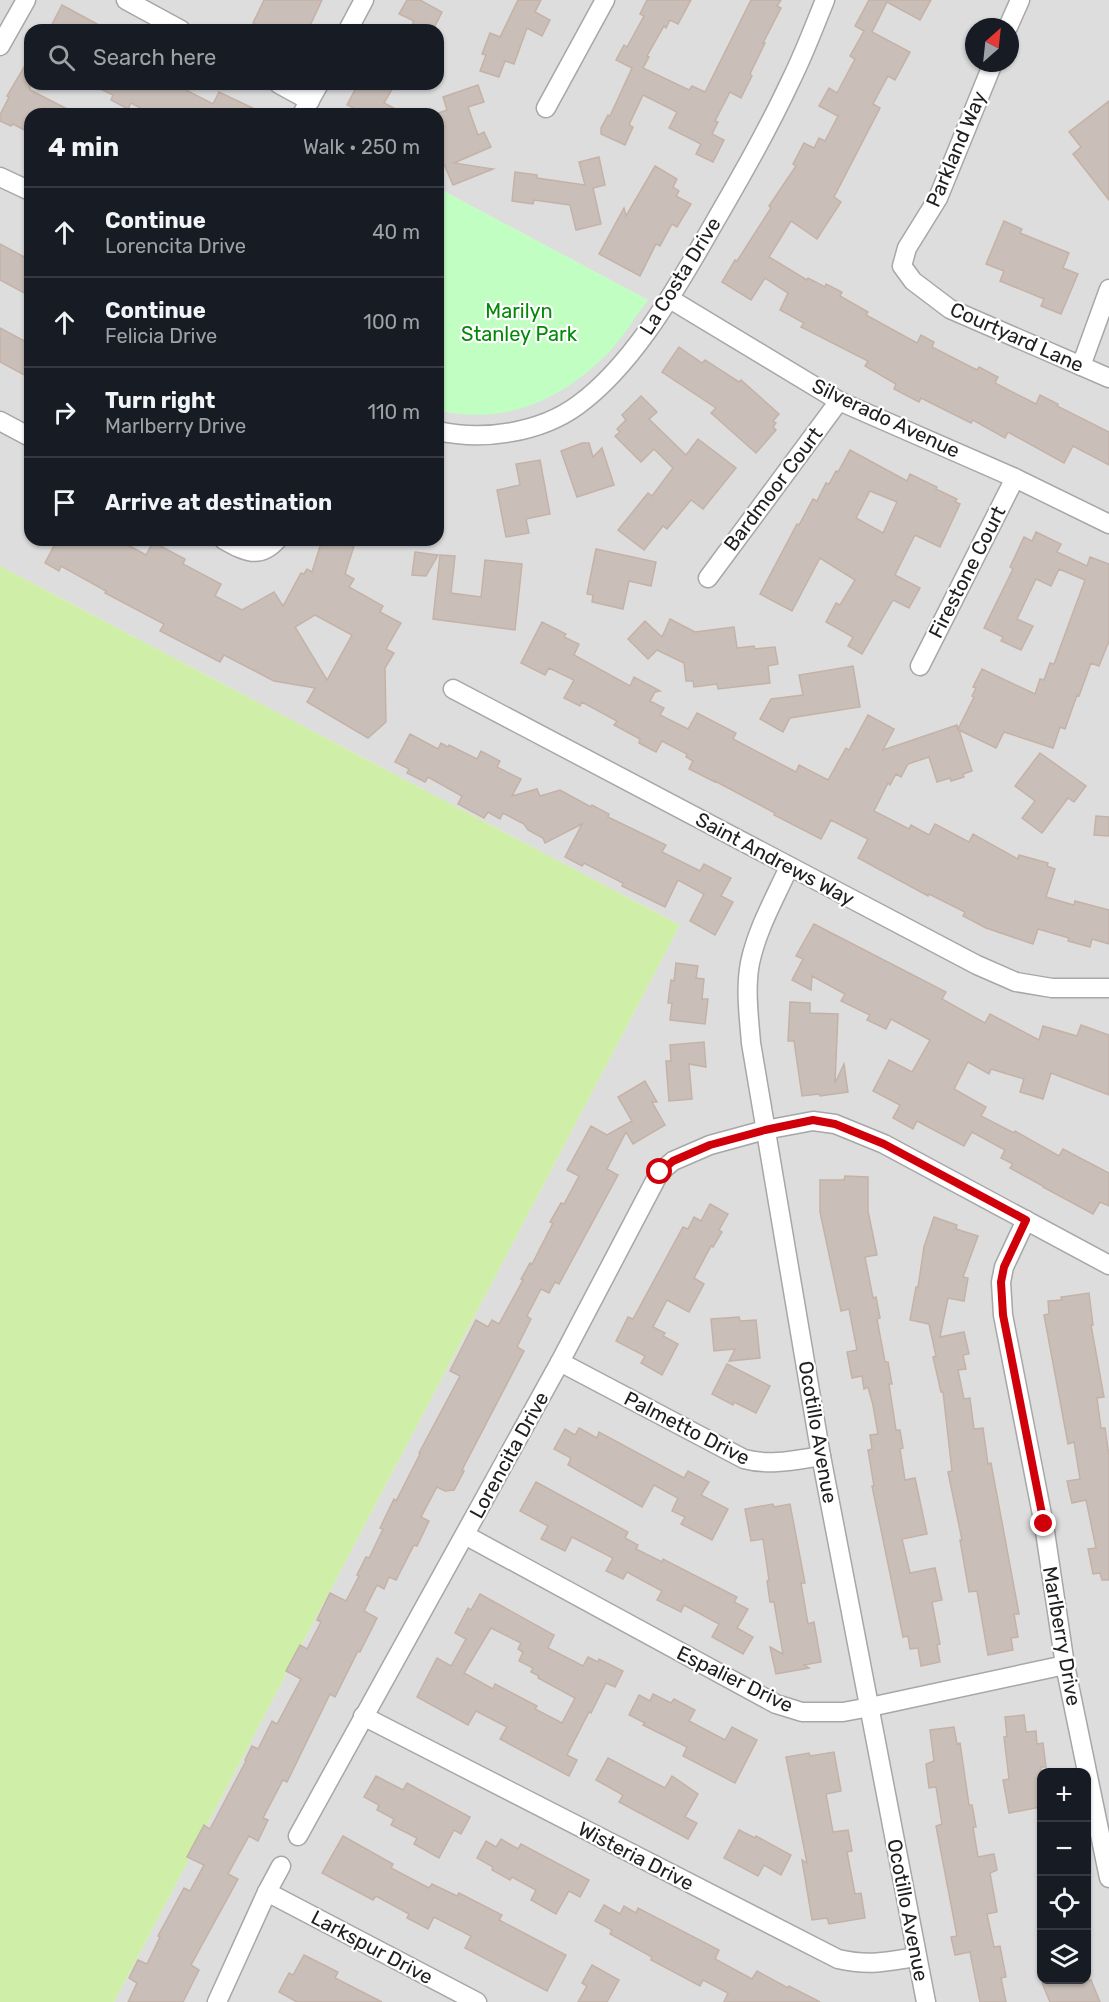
<!DOCTYPE html>
<meta charset="utf-8">
<style>
:root{--surface:#171b24;--page:#242831;--text:#f1f3f6;--muted:#9ea1a6;--line:#363941}
body{margin:0;font-family:Rubik,sans-serif;background:var(--page);color:var(--text)}
.controls{position:absolute;right:18px;bottom:18px;display:grid;overflow:hidden;border-radius:12px;box-shadow:0 2px 4px #0004}
.controls button{width:54px;height:54px;display:grid;place-items:center;padding:0;border:0;border-bottom:2px solid var(--line);background:var(--surface);color:var(--text);font:30px sans-serif}
.compass{position:absolute;left:965px;top:18px;width:54px;height:54px;border-radius:50%;background:var(--surface);box-shadow:0 2px 4px #0004;rotate:27deg}
.stop{position:absolute;width:18px;height:18px;margin:-14px;border:4px solid #d0000b;border-radius:50%;background:#fff}
.stop.end{background:#d0000b;border-color:#fff;box-shadow:0 2px 6px #0008}
.list{margin:0;padding:0;list-style:none}
h2{display:flex;justify-content:space-between;align-items:center;height:78px;margin:0;padding:0 24px;font-size:26px}
h2 small{font-size:20px;font-weight:400;color:var(--muted)}
.list li{display:grid;grid-template-columns:39px 1fr auto;gap:18px;align-items:center;box-sizing:border-box;height:90px;padding:0 24px;border-top:2px solid var(--line)}
.list b{display:block;font-size:22px;white-space:nowrap}
.list p{margin:0;font-size:20px;white-space:nowrap;color:var(--muted)}
.list em{font-size:20px;font-style:normal;color:var(--muted)}
.icon{flex:none;width:33px;height:33px;fill:none;stroke:currentColor;stroke-width:2;stroke-linecap:round;stroke-linejoin:round}
.map{position:relative;flex:none;width:1109px;height:2002px;overflow:hidden}
.search{position:absolute;background:var(--surface);box-shadow:0 2px 4px #0004;left:24px;top:24px;width:420px;height:66px;display:flex;align-items:center;gap:15px;box-sizing:border-box;padding:0 21px;border-radius:18px;color:var(--muted);font-size:22px}
.panel{position:absolute;background:var(--surface);box-shadow:0 2px 4px #0004;left:24px;top:108px;width:420px;height:438px;border-radius:18px}
.map>svg:first-child{display:block}
</style>
<div class="map">
<svg width="1109" height="2002" viewBox="0 0 1109 2002">
<rect width="100%" height="100%" fill="#f1ede6"/>
<path fill="#dedddd" fill-rule="evenodd" d="M0,0H1109V2002H114L680,925L0,566ZM974,27H1010V63H974ZM30,30H438V84H30ZM30,114H438V188L648,300L451,413L438,410V540H30ZM1042,1772H1086V1980H1042Z"/>
<path fill="#cfefa8" d="M0,566L680,925L114,2002H0Z"/>
<path fill="#c0fec2" d="M438,188L648,300C634,318 622,340 606,355C560,401 503,426 438,410Z"/>
<g fill="#c9bfb8" stroke="#c4b2a7" stroke-width="1.5" fill-rule="evenodd">
<path d="M264,0H322L308,30H267L253,23Z"/>
<path d="M407,0H420L442,12L433,30H409L414,21L399,14Z"/>
<path d="M518,0H541L535,12L550,20L542,36L527,28L514,64L505,61L499,77L480,71L486,55L482,54L490,33L500,37Z"/>
<path d="M647,0H691L678,24L670,20L666,28L664,26L647,56L649,57L643,68L689,90L692,86L705,92L751,0H781L777,6L781,8L763,43H765L750,74L752,76L741,98L730,92L715,121L718,122L712,134L724,140L713,162L696,154L701,144L669,128L677,112L643,95L629,125L633,127L625,145L601,134V128L608,115L610,116L632,68L616,60L624,45L627,47L644,16L640,14Z"/>
<path d="M869,0H931L920,20L887,2L872,32L910,52L895,80L888,76L873,104L880,108L834,197L841,202L817,239L791,221L769,257L807,280L808,278L825,287L826,284L842,292L840,296L868,312L866,315L917,343L921,335L934,342L932,347L977,370L979,367L998,377L995,383L1036,404L1040,395L1058,404L1057,406L1109,432V465L1073,446L1064,463L1008,432L1005,438L973,420L971,423L921,398L919,402L894,389L896,384L865,366L868,361L801,327L804,323L780,310L788,293L765,278L751,300L722,282L735,260L737,261L771,208L769,206L796,166L793,164L804,143L814,148L819,138L825,141L838,116L819,106L829,88L837,93L855,59L850,56L864,31L855,26Z"/>
<path d="M62,5L108,30H49Z"/>
<path d="M30,57V90L77,114H30V133L13,124L11,126L0,121V115L9,97L7,96Z"/>
<path d="M90,84H184L182,88L213,104L219,92L265,114H152L131,103L128,109L111,100L113,95Z"/>
<path d="M358,84H395L384,103L405,114H351L354,108L347,105Z"/>
<path d="M478,85L484,102L468,107L478,135L484,132L491,147L454,163L493,169L453,185L438,150V113L447,110L443,97Z"/>
<path d="M1109,101V200L1073,154L1081,147L1069,132Z"/>
<path d="M599,157L605,185L593,188L601,224L576,230L570,205L534,200L533,204L512,201L515,172L537,175V178L585,185L579,162Z"/>
<path d="M655,166L677,179L673,187L679,191L676,196L691,204L677,227L672,224L660,246L656,244L640,276L599,254L624,208L626,216Z"/>
<path d="M1004,221L1022,229L1020,233L1069,253L1063,268L1078,274L1061,314L1041,306L1044,299L1000,281L1004,271L986,264Z"/>
<path d="M0,244L30,260V296L0,280Z"/>
<path d="M0,328L30,344V378L0,362Z"/>
<path d="M679,347L702,363L705,360L739,382L741,380L779,414L773,421L776,423L773,427L776,430L756,453L711,413L716,408L662,372Z"/>
<path d="M641,396L657,412L649,419L686,455L698,439L736,468L703,509L691,500L667,529L663,526L644,550L618,530L648,493L652,496L673,468L654,449L641,462L615,436L620,432L617,429L626,420L622,415Z"/>
<path d="M582,443H589L593,457L602,448L614,485L577,497L561,451Z"/>
<path d="M850,450L907,481L910,474L937,487L936,489L957,499L955,502L960,504L940,547L915,535L895,575L920,588L909,608L893,600L862,654L848,646L853,637L826,622L836,603L840,605L855,580L820,558L792,611L760,594L797,524L799,525L813,499L817,501L826,483L829,484L836,471L838,472ZM870,491L897,502L883,533L856,518Z"/>
<path d="M540,460L550,514L526,519L529,533L506,537L497,490L520,485L516,464Z"/>
<path d="M1036,532L1061,544L1057,552L1087,566L1090,557L1109,564V641L1099,666L1091,663L1079,696L1077,695L1065,729L1060,727L1053,748L1004,732L996,748L959,730L972,771L963,774L964,777L951,781L950,778L937,782L929,757L908,764L901,777L896,774L890,785L888,783L874,811L909,829L911,825L929,835L935,824L969,842L973,834L1018,859L1019,855L1048,863L1047,866L1055,869L1046,897L1074,905L1075,901L1109,910V944L1092,939L1090,947L1068,941L1069,938L1038,929L1033,944L986,928L963,916L965,912L929,894L928,896L858,858L868,839L831,820L821,839L774,815L775,813L715,781V782L689,769L693,761L686,757L687,754L662,741L656,752L639,743L640,739L614,725L617,721L582,702L580,706L564,698L574,680L549,668L545,675L521,663L542,622L566,634L564,637L579,644L574,655L630,686L634,677L660,691L655,692L650,701L664,708L660,715L688,729L697,713L736,733L733,739L796,772L799,765L828,780L846,748L849,750L868,715L894,729L883,750L957,725L958,729L974,697L972,696L976,688L973,687L982,669L1035,694L1040,679L1044,680L1050,663L1054,664L1085,580L1059,569L1051,586L1036,579L1017,619L1033,626L1021,650L1001,641L1003,637L984,628L1013,569L1010,567L1024,537L1032,541Z"/>
<path d="M57,540H119L146,555L153,542L185,559L183,564L221,584L215,596L242,610L274,592L283,606L301,573L304,574L307,569L312,572L322,540H356L345,574L354,579L349,587L383,606L380,612L401,623L386,649L394,653L385,668L386,722L368,738L307,702L315,688L274,681L224,655L220,662L160,631L164,624L105,593L106,591L61,566L59,571L45,563ZM315,615L352,635L327,680L295,627Z"/>
<path d="M596,549L656,562L651,586L629,581L623,609L592,602L593,595L587,594Z"/>
<path d="M415,552L438,555L426,576L412,575Z"/>
<path d="M440,555L455,556L451,593L481,597L485,560L522,564L515,630L433,619Z"/>
<path d="M670,619L695,632L734,627L737,648L754,646L755,649L775,647L778,664L768,666L770,683L718,689L717,684L694,687L693,681H686L684,663L657,650L648,659L628,639L645,621L662,637Z"/>
<path d="M853,666L860,707L790,718L783,732L760,719L771,699L803,695L799,675Z"/>
<path d="M410,734L438,749L441,743L448,747L449,745L477,759L481,751L500,761L497,767L521,779L512,796L537,789L540,796L560,790L591,807L592,805L609,814L608,817L666,845L662,852L700,871L704,864L731,878L721,896L733,902L715,935L690,921L704,894L678,880L665,907L622,886L623,883L584,863L582,866L565,857L582,824L545,843L543,838L528,830L524,824L503,813L500,819L488,812L484,818L458,804L462,796L428,777L425,782L407,773L409,769L395,762Z"/>
<path d="M1040,753L1086,786L1074,802L1068,798L1042,833L1022,818L1035,801L1015,786Z"/>
<path d="M1096,816L1109,817V836L1094,835Z"/>
<path d="M814,924L946,992L942,999L985,1023L990,1014L1039,1040L1043,1026L1077,1036L1081,1025L1109,1035V1095L1051,1073L1043,1099L1020,1092L1024,1079L991,1069L989,1074L968,1062L954,1089L986,1107L981,1116L1014,1133L1015,1131L1059,1156L1063,1149L1109,1173V1206L1100,1202L1093,1214L1043,1187V1186L1010,1168L1013,1164L1001,1158L1005,1150L972,1132L964,1146L917,1121L913,1129L893,1118L900,1105L873,1091L889,1060L912,1072L930,1040L891,1019L886,1029L867,1020L870,1015L841,1001L845,994L812,976L811,990L792,980L803,959L796,956Z"/>
<path d="M676,963L698,966L696,978L704,979L702,999H708L705,1024L670,1020L672,1003H668L671,980L674,981Z"/>
<path d="M790,1002L810,1003V1013L838,1014L835,1083L844,1064L848,1092L820,1096L819,1094L802,1096L794,1041H788Z"/>
<path d="M704,1042L706,1067L689,1064L692,1099L669,1101L666,1061H671L670,1045Z"/>
<path d="M645,1081L657,1102H652L665,1125L633,1144L626,1132L607,1169L618,1175L559,1284L555,1282L549,1293L541,1289L527,1316L531,1319L517,1347L524,1351L462,1470L464,1471L454,1490L445,1491L437,1487L421,1517L429,1521L417,1546L414,1545L396,1580L389,1577L384,1589L377,1585L364,1611L377,1618L360,1652L358,1651L335,1697L330,1694L287,1782L283,1780L263,1818L268,1820L258,1841L249,1836L228,1874L238,1879L191,1965L199,1970L183,2002H128L137,1983L129,1978L138,1960L147,1964L160,1937L158,1936L184,1888L190,1891L204,1865L187,1857L204,1825L210,1829L246,1761L245,1760L252,1746L258,1749L272,1721L277,1724L301,1679L286,1671L300,1645L307,1649L321,1622L317,1620L330,1593L346,1601L359,1576L357,1575L366,1557L369,1558L383,1529L380,1528L394,1499L396,1501L420,1454L419,1453L460,1376L450,1371L476,1320L488,1327L492,1320L499,1324L523,1280L521,1279L530,1263L532,1264L553,1223L550,1222L561,1203L564,1204L579,1176L567,1170L591,1126L607,1135L632,1121L618,1097Z"/>
<path d="M845,1176L868,1177V1211L877,1255L865,1257L873,1298L876,1297L880,1318L877,1319L885,1362H888L892,1384H889L896,1430H900L903,1448L900,1449L905,1480L915,1478L927,1534L902,1539L910,1573L935,1568L942,1600L932,1602L940,1644L937,1645L940,1662L921,1666L918,1648L910,1649L908,1636L903,1637L872,1486H874L868,1450L872,1449L870,1435L878,1434L873,1405L868,1387L864,1389L862,1376L852,1378L847,1352L857,1350L849,1309L841,1311L820,1212V1180H844Z"/>
<path d="M710,1204L728,1214L719,1230L722,1232L713,1247L711,1246L694,1278L704,1284L689,1312L667,1300L653,1327L665,1333L663,1336L678,1344L662,1375L641,1363L645,1356L616,1341L628,1317L633,1319L683,1227L688,1229L694,1217L701,1221Z"/>
<path d="M934,1217L957,1225L956,1229L978,1236L963,1277L968,1278L964,1301L948,1298L940,1337L964,1332L969,1354L963,1355L966,1369L958,1370L964,1399L970,1398L974,1429L983,1428L988,1464L991,1463L1019,1614H1014L1018,1637L1011,1638L1013,1650L988,1655L977,1591L969,1592L960,1540H962L948,1472L952,1471L943,1392H941L933,1357L936,1356L929,1324L910,1320L916,1287H918L924,1247Z"/>
<path d="M1089,1293L1093,1325H1091L1104,1397L1097,1398L1101,1428H1105L1109,1456V1580H1102L1100,1573L1093,1574L1088,1549L1096,1548L1086,1500L1072,1503L1067,1481L1080,1479L1074,1442L1068,1444L1044,1315L1049,1314L1048,1301L1062,1300L1061,1297Z"/>
<path d="M739,1317L740,1321L756,1320L760,1358L729,1361L735,1349L714,1351L711,1319Z"/>
<path d="M727,1364L770,1386L756,1413L734,1402L733,1405L712,1394Z"/>
<path d="M579,1428L597,1438L599,1432L684,1478L688,1471L709,1482L701,1495L728,1509L712,1540L681,1524L685,1517L672,1511L678,1498L654,1485L642,1507L568,1465L571,1458L554,1449L565,1429L575,1435Z"/>
<path d="M536,1482L628,1532L625,1538L638,1545L636,1549L662,1562L663,1559L737,1597L734,1602L748,1609L737,1628L753,1637L743,1654L712,1637L719,1624L684,1605L681,1612L657,1600L662,1591L627,1572L623,1579L606,1571L613,1558L572,1537L565,1551L541,1539L548,1526L520,1511Z"/>
<path d="M773,1504L774,1507L790,1504L805,1583H801L808,1624L814,1622L821,1662L804,1665L809,1668L776,1674L770,1647L783,1654L774,1602H770L767,1581L769,1580L763,1539L751,1541L745,1509Z"/>
<path d="M480,1594L554,1635L548,1648L583,1666L588,1657L598,1662L599,1659L623,1671L615,1687L606,1683L591,1713L589,1712L567,1755L577,1760L569,1776L500,1739L507,1727L476,1711L468,1725L417,1697L437,1658L451,1666L466,1639L455,1633L468,1608L471,1610ZM491,1628L521,1643L518,1649L523,1652L519,1661L533,1668L531,1672L539,1676L538,1678L575,1698L562,1723L535,1709L537,1706L495,1684L493,1689L464,1673Z"/>
<path d="M653,1694L671,1703L674,1699L695,1710L689,1721L725,1740L732,1727L757,1740L735,1783L683,1756L687,1747L643,1725L645,1723L629,1715L639,1695L650,1701Z"/>
<path d="M1024,1715L1026,1732L1036,1731L1037,1744L1043,1743L1046,1767H1041V1807L1009,1813L1003,1780L1009,1779L1004,1737L1007,1736L1005,1717Z"/>
<path d="M954,1727L957,1744L960,1743L969,1805H972L976,1827H973L978,1857L994,1854L997,1870L990,1873L997,1912L987,1914L994,1947L1000,1946L1006,1977L1001,1978L1006,2002H980L970,1952L955,1955L951,1937L957,1936L936,1826L942,1824L936,1787L929,1788L926,1764L934,1761L930,1730Z"/>
<path d="M834,1752L841,1791L826,1794L833,1832L848,1830L852,1851L847,1852L855,1894L861,1893L865,1918L829,1924L827,1918L812,1920L802,1860L807,1863L786,1757L809,1753L810,1756Z"/>
<path d="M608,1758L665,1788L672,1776L698,1794L685,1817L697,1823L688,1839L619,1802L623,1795L596,1780Z"/>
<path d="M376,1776L403,1790L407,1783L470,1817L461,1834L454,1830L439,1858L414,1844L417,1838L391,1825L394,1819L377,1810L379,1805L364,1797Z"/>
<path d="M739,1830L755,1838L756,1836L791,1855L781,1875L764,1865L758,1876L724,1858Z"/>
<path d="M343,1836L393,1864L391,1868L429,1888L432,1884L457,1896L459,1893L502,1915L499,1920L566,1955L547,1991L465,1948L471,1936L434,1917L428,1929L407,1918L409,1914L376,1896L373,1900L322,1873Z"/>
<path d="M501,1839L518,1849L521,1844L589,1880L580,1897L569,1891L556,1914L531,1900L536,1890L512,1877L510,1880L492,1870L493,1867L477,1858L486,1841L496,1847Z"/>
<path d="M604,1905L620,1914L624,1906L636,1913L638,1908L719,1950L715,1959L752,1979L757,1971L788,1988L789,1986L820,2002H724L728,1993L703,1980L700,1986L651,1960L652,1957L610,1934L612,1930L595,1921Z"/>
<path d="M304,1955L338,1972L335,1978L382,2002H297L279,1992L289,1973L293,1975Z"/>
<path d="M592,1965L619,1980L607,2002H578L587,1986L582,1983Z"/>
<path d="M1050,1980H1091L1100,2002H1050L1042,1983Z"/>
</g>
<g fill="none" stroke-linecap="round" stroke-linejoin="round">
<g stroke="#a7a7a7" stroke-width="21">
<g id="street">
<path d="M126,0L181,30"/>
<path d="M1008,27L1020,0"/>
<path d="M348,30L364,0"/>
<path d="M0,46L26,0"/>
<path d="M993,63L938,198L907,248L902,266L913,281L950,309L1109,378"/>
<path d="M279,84L310,101"/>
<path d="M546,108L605,0"/>
<path d="M302,114L319,84"/>
<path d="M0,177L30,191"/>
<path d="M670,299L839,401L1015,478L1109,524"/>
<path d="M1081,366L1109,289"/>
<path d="M0,421L30,437"/>
<path d="M438,431C483,441 540,433 578,405C630,367 670,299 702,244C733,190 765,136 791,80C804,54 814,27 825,0"/>
<path d="M224,540C244,551 259,560 277,540"/>
<path d="M708,578L839,401"/>
<path d="M920,666L1015,478"/>
<path d="M453,689L977,965L1016,982L1052,988H1109"/>
<path d="M789,867C775,898 757,929 750,963C745,989 749,1017 751,1043L821,1456L926,2002"/>
<path d="M1026,1220L1004,1267L1001,1282L1003,1315L1044,1525L1065,1665L1109,1878"/>
<path d="M560,1362L744,1459C770,1466 795,1460 821,1456"/>
<path d="M465,1535L776,1704L802,1712H843L870,1707L1065,1665"/>
<path d="M363,1716L838,1959C869,1966 885,1962 916,1957"/>
<path d="M298,1836L560,1362L655,1181L660,1172L673,1161L710,1145L765,1130L813,1121L835,1124L884,1144L1109,1265"/>
<path d="M267,1892L477,2002"/>
<path d="M217,2002L267,1892L281,1866"/>
</g>
</g>
<use href="#street" stroke="#fff" stroke-width="18"/>
</g>
<g fill="none" stroke-linecap="round" stroke-linejoin="round">
<path stroke="#d0000b" stroke-width="8" d="M660,1172L673,1161L710,1145L765,1130L813,1120L835,1124L884,1144L1026,1220L1004,1267L1001,1282L1003,1315L1044,1524"/>
</g>
<g text-anchor="middle" dominant-baseline="central" stroke-width="4.5" stroke-linejoin="round" paint-order="stroke">
<g font-size="20" fill="#202020" stroke="#fff">
<text transform="translate(956 149) rotate(-67)">Parkland Way</text>
<text transform="translate(680 276) rotate(-58)">La Costa Drive</text>
<text transform="translate(1017 337) rotate(24)">Courtyard Lane</text>
<text transform="translate(886 418) rotate(25)">Silverado Avenue</text>
<text transform="translate(773 489) rotate(-53)">Bardmoor Court</text>
<text transform="translate(967 572) rotate(-63)">Firestone Court</text>
<text transform="translate(775 859) rotate(28)">Saint Andrews Way</text>
<text transform="translate(687 1428) rotate(27)">Palmetto Drive</text>
<text transform="translate(818 1432) rotate(80)">Ocotillo Avenue</text>
<text transform="translate(509 1455) rotate(-61)">Lorencita Drive</text>
<text transform="translate(1062 1636) rotate(80)">Marlberry Drive</text>
<text transform="translate(735 1679) rotate(26)">Espalier Drive</text>
<text transform="translate(636 1856) rotate(27)">Wisteria Drive</text>
<text transform="translate(908 1910) rotate(79)">Ocotillo Avenue</text>
<text transform="translate(372 1947) rotate(28)">Larkspur Drive</text>
</g>
<g font-size="20" fill="#038907" stroke="#fff">
<text x="519" y="311">Marilyn<tspan x="519" dy="23">Stanley Park</tspan></text>
</g>
</g>
</svg>
<div class="controls">
<button>+</button>
<button>−</button>
<button><svg class="icon" aria-label="locate" viewBox="0 0 24 24"><circle cx="12" cy="12" r="6"/><path d="M12 2v4M12 18v4M2 12h4M18 12h4"/></svg></button>
<button><svg class="icon" aria-label="layers" viewBox="0 0 24 24"><path d="M12 4l9 5-9 5-9-5zM3 14l9 5 9-5"/></svg></button>
</div>
<svg class="compass" viewBox="-18 -18 36 36"><path d="M0-13l5 13h-10z" fill="#e53935"/><path d="M0 13l5-13h-10z" fill="#9ea1a6"/></svg>
<div class="stop" style="left:660px;top:1172px"></div>
<div class="stop end" style="left:1044px;top:1524px"></div>
<div class="search"><svg class="icon" aria-label="search" viewBox="0 0 24 24"><circle cx="10" cy="10" r="6"/><path d="M15 15l6 6"/></svg>Search here</div>
<section class="panel">
<h2>4 min<small>Walk · 250 m</small></h2>
<ul class="list">
<li><svg class="icon" aria-label="ahead" viewBox="0 0 24 24"><path d="M12 20V5M6 11l6-6 6 6"/></svg><div><b>Continue</b><p>Lorencita Drive</p></div><em>40 m</em></li>
<li><svg class="icon" aria-label="ahead" viewBox="0 0 24 24"><path d="M12 20V5M6 11l6-6 6 6"/></svg><div><b>Continue</b><p>Felicia Drive</p></div><em>100 m</em></li>
<li><svg class="icon" aria-label="right" viewBox="0 0 24 24"><path d="M7 20v-9h11M14 6l5 5-5 5"/></svg><div><b>Turn right</b><p>Marlberry Drive</p></div><em>110 m</em></li>
<li><svg class="icon" aria-label="arrive" viewBox="0 0 24 24"><path d="M6 21V4h12l-3 4 3 4H6"/></svg><div><b>Arrive at destination</b></div></li>
</ul>
</section>
</div>
